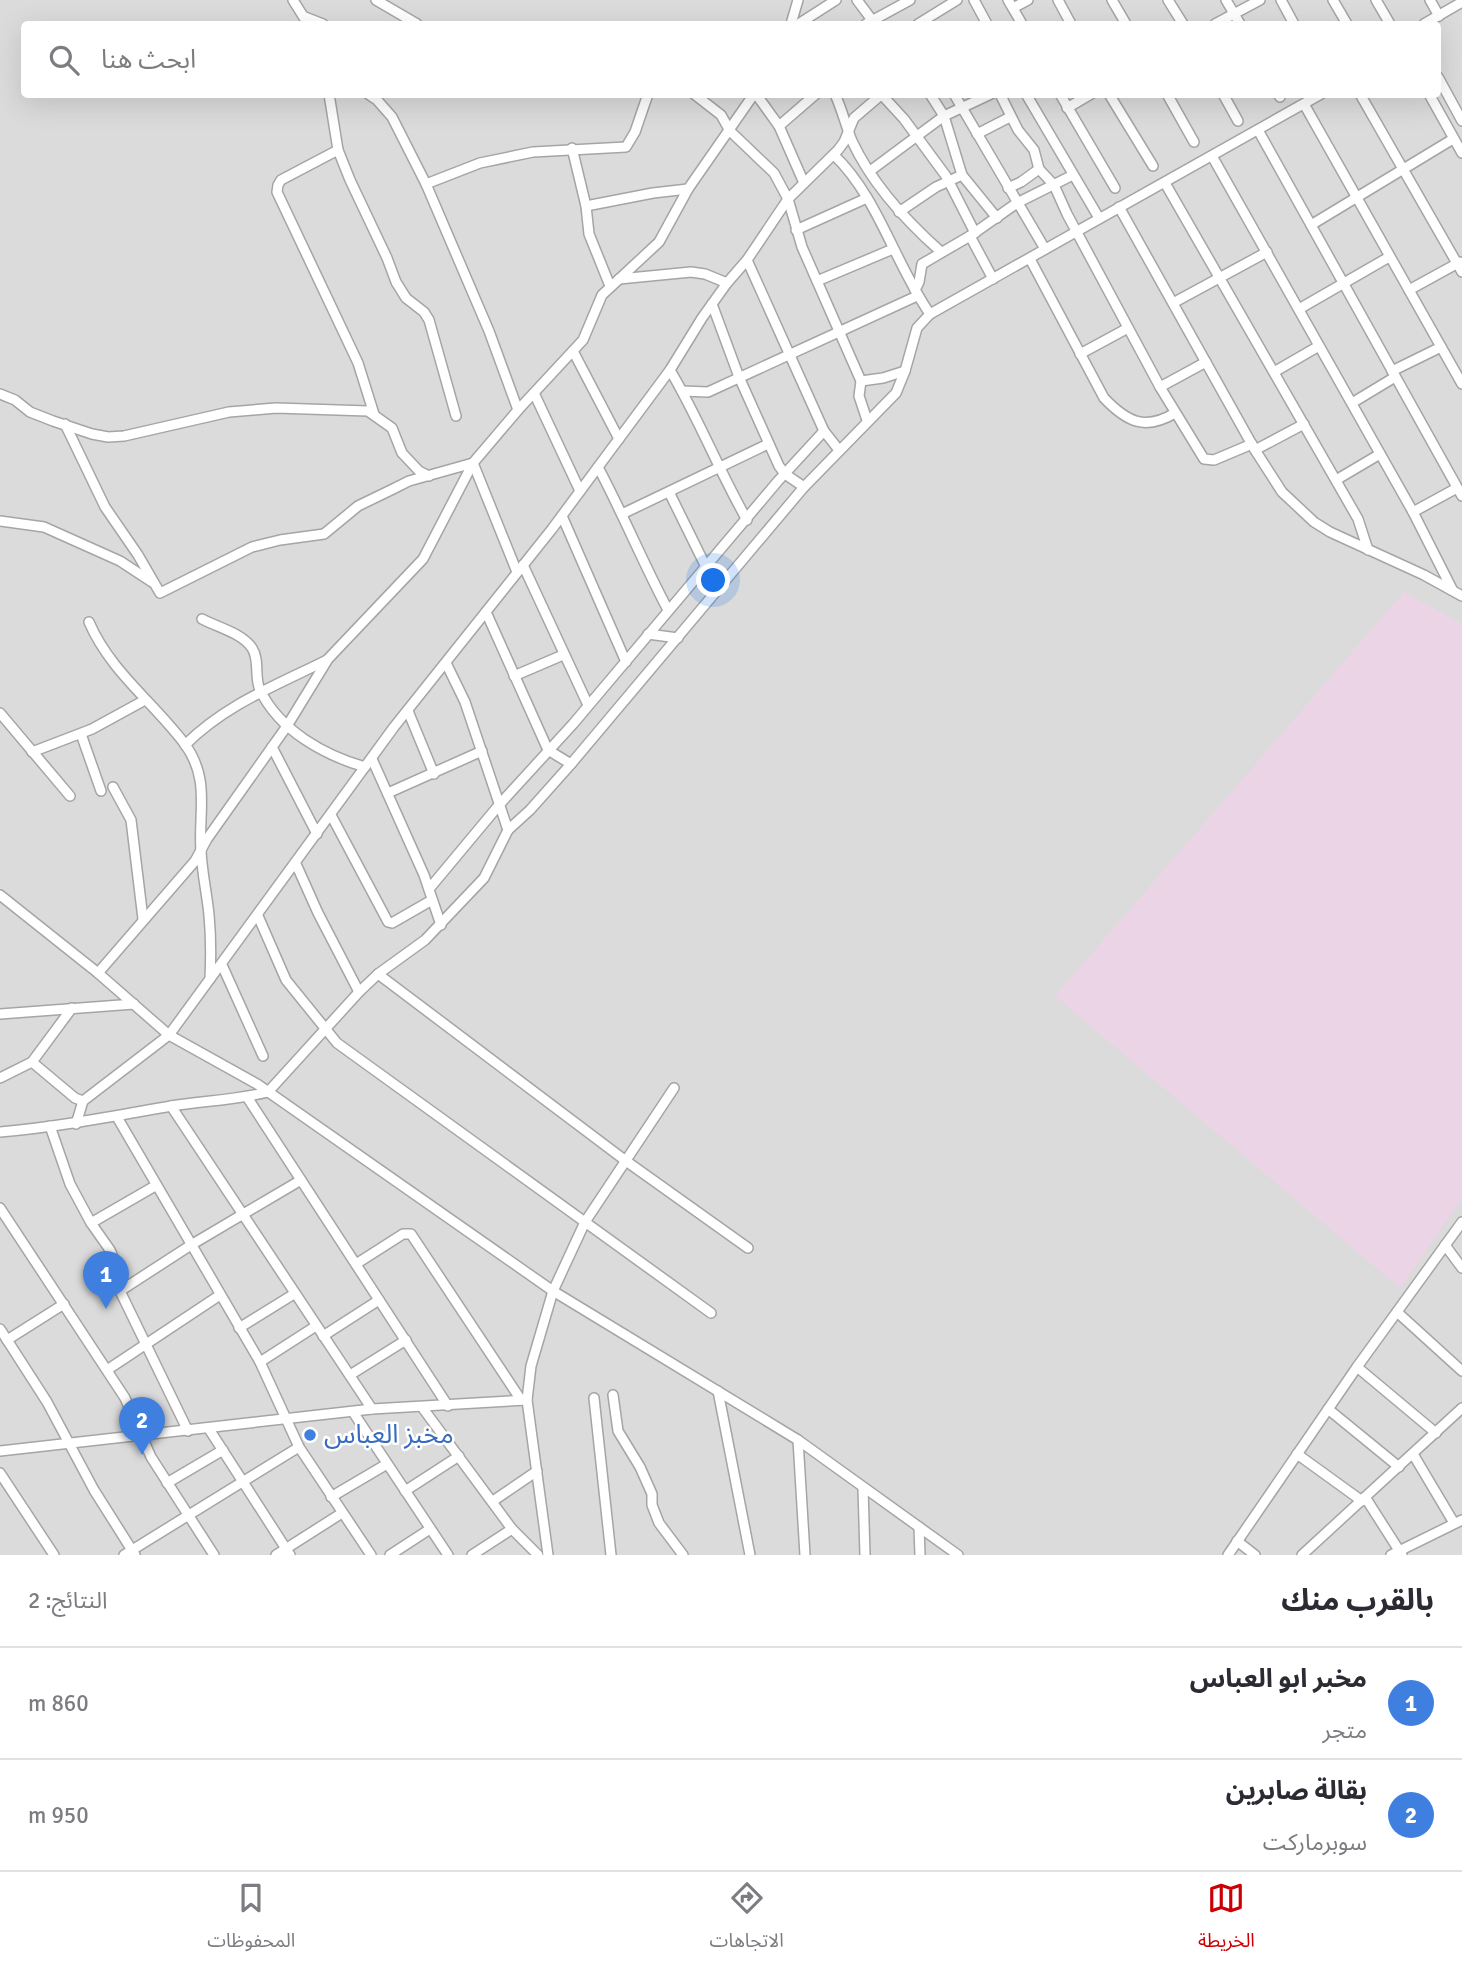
<!DOCTYPE html>
<html lang="ar">
<meta charset="utf-8">
<style>
:root{--surface:#fff;--page:#f7f7f7;--text:#2b2b33;--muted:#7c7c81;--line:#e1e1e2;--accent:#cc0004}
body{margin:0;font-family:Signika,"Noto Sans Arabic",sans-serif;background:var(--page);color:var(--text);direction:rtl}
.you{position:absolute;left:714px;top:581px;width:24px;height:24px;margin:-18px;border:5px solid #fff;border-radius:50%;background:#1a73e8;box-shadow:0 0 0 10px #1a73e833}
.badge{display:grid;place-items:center;width:46px;height:46px;border-radius:50%;background:var(--accent);color:#fff;font-size:23px;font-weight:700}
.pin{position:absolute;translate:-50% -58px;filter:drop-shadow(0 2px 4px #0008)}
.pin::after{content:'';position:absolute;top:37px;width:24px;height:21px;background:inherit;clip-path:polygon(0 0,100% 0,50% 100%)}
.list{margin:0;padding:0;list-style:none}
h2{display:flex;justify-content:space-between;align-items:center;height:91px;margin:0;padding:0 28px;font-size:30px}
h2 small{font-size:23px;font-weight:400;color:var(--muted)}
.list li{display:grid;grid-template-columns:46px 1fr auto;gap:21px;align-items:center;box-sizing:border-box;height:112px;padding:0 28px;border-top:2px solid var(--line)}
.list b{display:block;font-size:26px;white-space:nowrap}
.list p{margin:0;font-size:23px;white-space:nowrap;color:var(--muted)}
.list em{font-size:23px;font-style:normal;color:var(--muted)}
.icon{flex:none;width:38px;height:38px;fill:none;stroke:currentColor;stroke-width:2;stroke-linecap:round;stroke-linejoin:round}
.map{position:relative;flex:none;width:1462px;height:1555px;overflow:hidden;direction:ltr}
.search{position:absolute;background:var(--surface);box-shadow:0 7px 28px #0002;left:21px;right:21px;top:21px;height:77px;display:flex;align-items:center;gap:18px;box-sizing:border-box;padding:0 24px;border-radius:7px;color:var(--muted);font-size:26px}
.sheet{height:315px;background:var(--surface)}
nav{display:flex;justify-content:space-around;align-items:center;box-sizing:border-box;height:98px;border-top:2px solid var(--line);background:var(--surface);font-size:19px;color:var(--muted)}
nav a{display:grid;justify-items:center;gap:4px}
nav .on{color:var(--accent)}
.map>svg:first-child{display:block}
</style>
<div class="map">
<svg width="1462" height="1555" viewBox="0 0 1462 1555">
<rect width="100%" height="100%" fill="#f0ebe3"/>
<path fill="#dcdbdb" fill-rule="evenodd" d="M0,0H1462V1555H0ZM24,24H1438V94H24Z"/>
<path fill="#ead4e6" d="M1404,592L1462,624V1199L1400,1288L1055,996Z"/>
<g fill="none" stroke-linecap="round" stroke-linejoin="round">
<g stroke="#a5a5a5" stroke-width="12">
<g id="minor">
<path d="M293,0L308,24"/>
<path d="M376,0L417,24"/>
<path d="M857,0L875,24"/>
<path d="M974,0L987,24"/>
<path d="M1008,0L1022,24"/>
<path d="M1058,0L1071,24"/>
<path d="M1112,0L1126,24"/>
<path d="M1168,0L1183,24"/>
<path d="M1226,0L1240,24"/>
<path d="M1281,0L1294,24"/>
<path d="M1333,0L1347,24"/>
<path d="M1376,0L1390,24"/>
<path d="M1430,0L1439,16"/>
<path d="M1013,8L1028,0"/>
<path d="M305,17L323,24"/>
<path d="M800,23L836,0"/>
<path d="M791,24L798,0"/>
<path d="M866,24L910,0"/>
<path d="M918,24L957,0"/>
<path d="M1215,24L1260,0"/>
<path d="M1424,24L1462,2"/>
<path d="M1438,77L1462,121"/>
<path d="M329,94L338,150L350,180L387,258L396,282L406,298L424,312L429,320L456,416"/>
<path d="M368,94L377,100L392,117L426,184L489,331L518,410"/>
<path d="M694,94L721,115L730,131L774,173L788,199L802,247L861,381L859,396L867,420"/>
<path d="M756,94L779,126L804,183"/>
<path d="M835,94C842,110 846,126 852,141C872,184 905,220 940,251"/>
<path d="M881,94L904,119L946,176L975,233"/>
<path d="M930,94L944,116L962,175L997,218"/>
<path d="M954,94L1045,249"/>
<path d="M1000,94L1018,130L1034,150L1039,169L1054,185L1067,214L1160,387L1204,459L1214,460L1252,444"/>
<path d="M1026,94L1099,218"/>
<path d="M1060,94L1115,188"/>
<path d="M1109,94L1153,166"/>
<path d="M1167,94L1194,142"/>
<path d="M1223,94L1238,121"/>
<path d="M1278,94L1280,97"/>
<path d="M1360,94L1462,272"/>
<path d="M1429,94L1462,153"/>
<path d="M1304,104L1462,384"/>
<path d="M1067,108L1091,94"/>
<path d="M779,126L816,94"/>
<path d="M1258,130L1462,496"/>
<path d="M977,134L1010,117"/>
<path d="M572,148L586,206L589,234L610,286"/>
<path d="M338,150L281,180L278,185L277,192L358,363L374,414"/>
<path d="M834,155C878,197 895,264 930,314"/>
<path d="M1212,156L1413,512L1452,589"/>
<path d="M870,171L944,116L991,94"/>
<path d="M1165,183L1358,519L1368,550"/>
<path d="M426,184L480,163L533,152L626,147L635,132L648,94"/>
<path d="M1008,188L1021,182L1039,169"/>
<path d="M586,206L653,193L688,189"/>
<path d="M1119,207L1255,450L1282,492L1314,522L1330,532L1424,575L1462,596"/>
<path d="M899,212L936,187L962,175"/>
<path d="M1311,225L1453,139"/>
<path d="M796,230L867,198"/>
<path d="M970,236L993,279"/>
<path d="M1030,259L1104,398C1127,422 1145,431 1175,413"/>
<path d="M747,260L824,431L839,450"/>
<path d="M619,279L691,272L705,274L727,283"/>
<path d="M817,281L893,249"/>
<path d="M915,290L919,282L922,264L970,236L1017,203L1073,175"/>
<path d="M1409,290L1460,262"/>
<path d="M1173,303L1267,252"/>
<path d="M712,304L739,377L779,466L785,474L804,487"/>
<path d="M1299,309L1389,257"/>
<path d="M573,351L619,439"/>
<path d="M1080,354L1128,328"/>
<path d="M670,370C699,419 719,471 747,520"/>
<path d="M1392,371L1441,347"/>
<path d="M1274,372L1319,346"/>
<path d="M861,381L883,378L905,371"/>
<path d="M1160,387L1206,362"/>
<path d="M682,391L708,392L917,296"/>
<path d="M534,393L580,491"/>
<path d="M0,394L15,400L30,412L53,421L92,434L108,437L124,436L229,412L276,408L368,411L392,428L402,453L419,471L429,476"/>
<path d="M1352,403L1395,377"/>
<path d="M65,424L105,507L138,555L160,593L252,547L280,540L324,534L358,506L393,489L409,481L473,463L517,572"/>
<path d="M1255,450L1304,424"/>
<path d="M598,467C623,514 643,563 668,610"/>
<path d="M1336,480L1380,454"/>
<path d="M669,492L706,567"/>
<path d="M1413,512L1457,488"/>
<path d="M622,514L768,444"/>
<path d="M562,516L626,662"/>
<path d="M0,521L44,527L120,561L152,582"/>
<path d="M523,565L588,705"/>
<path d="M486,612L548,750L571,764"/>
<path d="M202,619C217,627 242,633 252,648C260,660 254,677 260,690C280,731 324,755 365,767"/>
<path d="M89,622C110,671 153,702 184,743C211,779 198,812 201,851C202,873 207,894 209,915C211,936 211,958 210,979"/>
<path d="M648,634L678,638"/>
<path d="M446,663L465,702L508,830"/>
<path d="M514,676L563,655"/>
<path d="M408,711L434,774"/>
<path d="M0,713L70,796"/>
<path d="M81,734L101,791"/>
<path d="M185,745C226,704 277,685 327,660"/>
<path d="M272,747L317,834"/>
<path d="M32,752L92,729L145,700"/>
<path d="M372,759L424,875L441,925"/>
<path d="M113,787L131,820L143,919"/>
<path d="M388,793L482,751"/>
<path d="M331,815L388,922L392,923L432,900"/>
<path d="M296,864L318,913L359,992"/>
<path d="M429,889L499,805L573,724L778,481L824,431"/>
<path d="M0,895L98,973L169,1035L257,1084L553,1291L798,1440L958,1555"/>
<path d="M258,916L286,980L337,1043L711,1313"/>
<path d="M222,965L263,1056"/>
<path d="M98,973L195,861L207,839L287,726L328,659L423,559L473,463L518,410L583,340L602,295L659,242L688,189L754,94"/>
<path d="M378,974L626,1161L748,1248"/>
<path d="M0,1014L134,1004"/>
<path d="M32,1062L75,1098L83,1101"/>
<path d="M0,1078L32,1062L72,1008"/>
<path d="M247,1097L448,1406"/>
<path d="M171,1106L372,1409"/>
<path d="M117,1117L260,1362L299,1447L371,1555"/>
<path d="M76,1124L83,1101L169,1035L394,727L552,529L670,370L702,318L727,283L747,260L788,199L838,150L844,142L854,118L882,94"/>
<path d="M50,1126L70,1184L91,1223L110,1250L115,1262L120,1291L188,1431"/>
<path d="M0,1132C58,1127 114,1116 171,1106C203,1101 236,1100 268,1092L359,992L378,974L425,940L484,878L508,830L530,810L571,764L804,487L896,393L905,371L917,328L930,314L1321,94"/>
<path d="M0,1208L125,1398L151,1457L214,1555"/>
<path d="M91,1223L155,1186"/>
<path d="M1445,1245L1462,1268"/>
<path d="M356,1264L403,1234H411L521,1400"/>
<path d="M120,1291L191,1245L301,1180"/>
<path d="M1397,1312L1462,1371"/>
<path d="M239,1328L294,1294"/>
<path d="M0,1329L47,1402L94,1490L135,1555"/>
<path d="M323,1336L379,1300"/>
<path d="M7,1340L64,1304"/>
<path d="M260,1362L316,1326"/>
<path d="M1357,1367L1436,1433"/>
<path d="M107,1370L220,1295"/>
<path d="M350,1375L406,1340"/>
<path d="M718,1391L750,1555"/>
<path d="M613,1395L618,1431L640,1467L652,1494V1505L659,1523L683,1555"/>
<path d="M594,1398L611,1555"/>
<path d="M422,1407L512,1529L538,1555"/>
<path d="M1328,1409L1399,1467"/>
<path d="M353,1412L448,1555"/>
<path d="M209,1429L290,1555"/>
<path d="M798,1440L805,1555"/>
<path d="M0,1451L372,1409L527,1400"/>
<path d="M1297,1454L1362,1501"/>
<path d="M1413,1454L1454,1523"/>
<path d="M0,1473L54,1555"/>
<path d="M167,1483L223,1450"/>
<path d="M863,1488L865,1555"/>
<path d="M405,1491L459,1456"/>
<path d="M331,1497L387,1464"/>
<path d="M1365,1497L1402,1555"/>
<path d="M493,1501L537,1471"/>
<path d="M919,1527L920,1555"/>
<path d="M1237,1541L1255,1555"/>
<path d="M124,1555L299,1447"/>
<path d="M276,1555L342,1513"/>
<path d="M390,1555L430,1529"/>
<path d="M472,1555L512,1529"/>
<path d="M548,1555L527,1400L531,1366L553,1291L585,1222L674,1088"/>
<path d="M1228,1555L1357,1367L1462,1222"/>
<path d="M1302,1555L1462,1408"/>
<path d="M1391,1555L1462,1520"/>
</g>
</g>
<use href="#minor" stroke="#fff" stroke-width="9"/>
</g>
<circle fill="#3f7fe0" stroke="#fff" stroke-width="2.5" cx="310" cy="1435" r="7"/>
<g text-anchor="middle" dominant-baseline="central" stroke-width="5" stroke-linejoin="round" paint-order="stroke">
<g font-size="26" fill="#366cbe" stroke="#fff" text-anchor="start">
<text x="324" y="1435">مخبز العباس</text>
</g>
</g>
</svg>
<div class="you"></div>
<div class="pin badge" style="left:106px;top:1309px;background:#3f7fe0">1</div>
<div class="pin badge" style="left:142px;top:1455px;background:#3f7fe0">2</div>
<div class="search"><svg class="icon" aria-label="search" viewBox="0 0 24 24"><circle cx="10" cy="10" r="6"/><path d="M15 15l6 6"/></svg>ابحث هنا</div>
</div>
<section class="sheet">
<h2>بالقرب منك<small>النتائج: 2</small></h2>
<ul class="list">
<li><span class="badge" style="background:#3f7fe0">1</span><div><b>مخبر ابو العباس</b><p>متجر</p></div><em>860 m</em></li>
<li><span class="badge" style="background:#3f7fe0">2</span><div><b>بقالة صابرين</b><p>سوبرماركت</p></div><em>950 m</em></li>
</ul>
</section>
<nav>
<a class="on"><svg class="icon" aria-label="map" viewBox="0 0 24 24"><path d="M3 6l6-2 6 2 6-2v14l-6 2-6-2-6 2zM9 4v14M15 6v14"/></svg>الخريطة</a>
<a><svg class="icon" aria-label="directions" viewBox="0 0 24 24"><path d="M12 3l9 9-9 9-9-9zM9 14v-3h6M13 9l2 2-2 2"/></svg>الاتجاهات</a>
<a><svg class="icon" aria-label="saved" viewBox="0 0 24 24"><path d="M7 4h10v16l-5-4-5 4z"/></svg>المحفوظات</a>
</nav>
